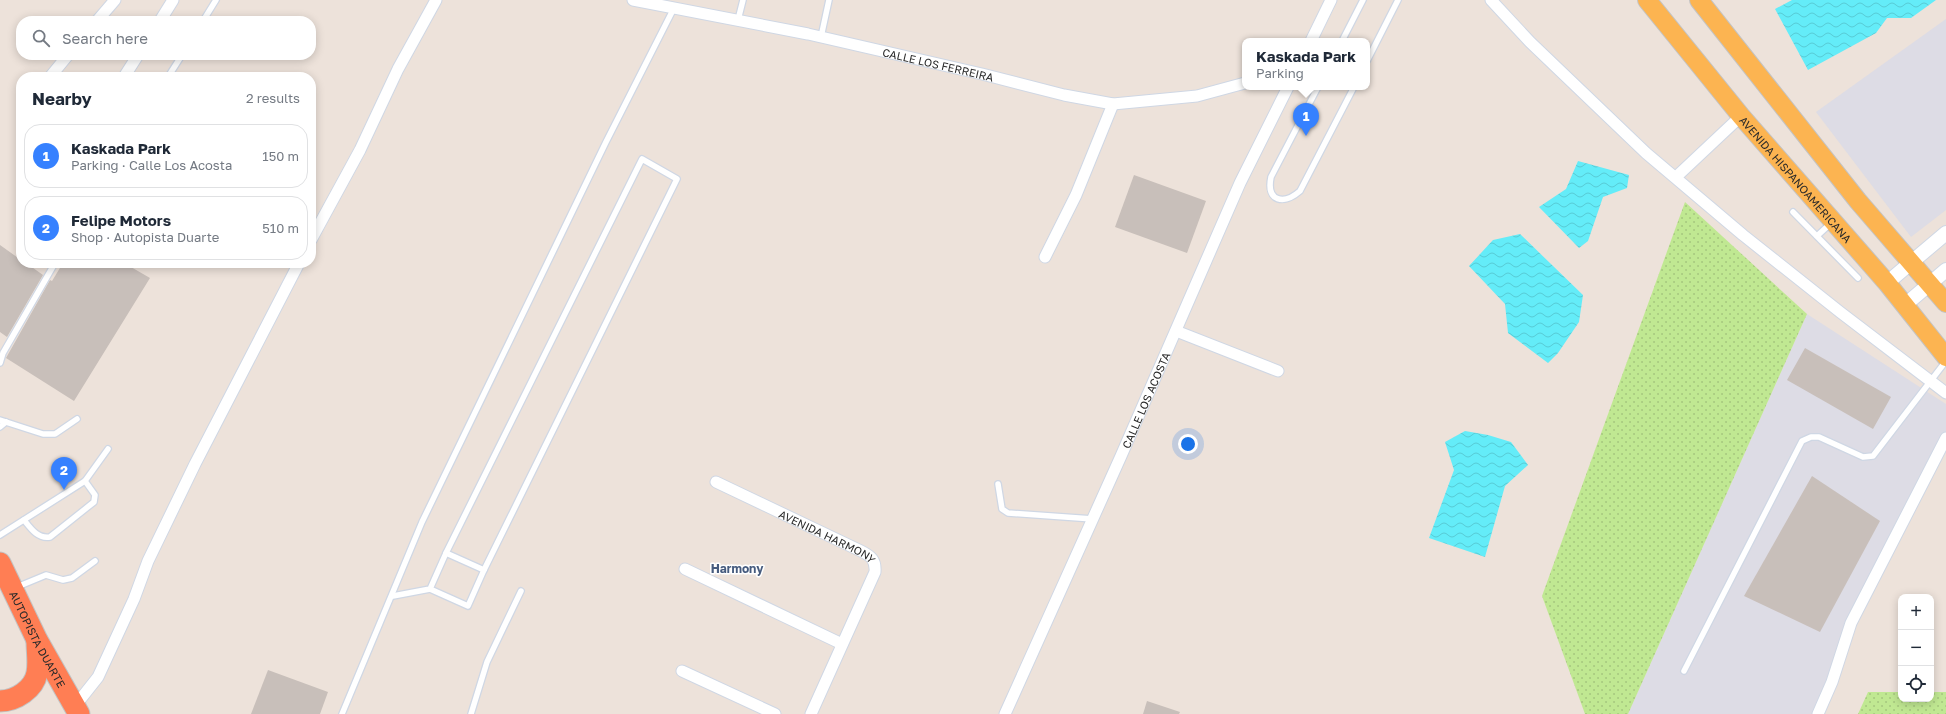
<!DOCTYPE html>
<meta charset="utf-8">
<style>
:root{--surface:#fff;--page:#f2f2f3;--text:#1f2937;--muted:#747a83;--line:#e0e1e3;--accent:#3681ff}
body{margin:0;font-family:"Golos Text",sans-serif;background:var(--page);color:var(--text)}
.controls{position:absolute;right:12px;bottom:12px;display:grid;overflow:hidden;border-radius:8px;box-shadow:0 2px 10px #0003}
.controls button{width:36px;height:36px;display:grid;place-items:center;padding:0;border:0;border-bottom:1px solid var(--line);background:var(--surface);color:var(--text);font:20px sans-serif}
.you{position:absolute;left:1188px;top:444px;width:14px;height:14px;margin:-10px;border:3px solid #fff;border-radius:50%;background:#1a73e8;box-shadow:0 0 0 6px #1a73e833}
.badge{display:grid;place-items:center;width:26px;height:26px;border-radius:50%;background:var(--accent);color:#fff;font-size:13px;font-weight:700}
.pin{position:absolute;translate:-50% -33px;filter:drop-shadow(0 1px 2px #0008)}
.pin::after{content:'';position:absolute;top:21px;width:14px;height:12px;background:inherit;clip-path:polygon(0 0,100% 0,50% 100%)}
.popup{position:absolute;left:1242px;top:38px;width:128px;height:52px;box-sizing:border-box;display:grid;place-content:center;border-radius:8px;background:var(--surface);filter:drop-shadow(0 1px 3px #0005);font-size:13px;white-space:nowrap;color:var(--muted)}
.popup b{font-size:15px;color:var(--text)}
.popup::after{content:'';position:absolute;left:50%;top:100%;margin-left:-8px;border:8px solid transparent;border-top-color:var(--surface)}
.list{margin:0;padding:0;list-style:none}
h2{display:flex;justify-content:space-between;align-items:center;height:52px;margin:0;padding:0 16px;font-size:17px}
h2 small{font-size:13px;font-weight:400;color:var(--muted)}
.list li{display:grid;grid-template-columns:26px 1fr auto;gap:12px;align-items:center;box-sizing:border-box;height:64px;margin:0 8px 8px;padding:0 8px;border:1px solid var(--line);border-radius:16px}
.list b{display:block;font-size:15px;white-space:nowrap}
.list p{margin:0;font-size:13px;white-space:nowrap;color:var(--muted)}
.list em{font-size:13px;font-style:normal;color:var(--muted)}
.icon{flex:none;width:22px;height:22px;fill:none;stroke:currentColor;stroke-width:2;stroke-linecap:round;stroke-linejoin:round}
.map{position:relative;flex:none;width:1946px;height:714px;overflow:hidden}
.search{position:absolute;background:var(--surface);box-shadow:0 2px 10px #0003;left:16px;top:16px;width:300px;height:44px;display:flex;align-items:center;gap:10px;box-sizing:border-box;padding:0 14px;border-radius:16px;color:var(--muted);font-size:15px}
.panel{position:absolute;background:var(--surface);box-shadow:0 2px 10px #0003;left:16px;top:72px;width:300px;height:196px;border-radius:16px}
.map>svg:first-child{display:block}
</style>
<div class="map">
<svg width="1946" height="714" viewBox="0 0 1946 714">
<defs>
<pattern id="grass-dots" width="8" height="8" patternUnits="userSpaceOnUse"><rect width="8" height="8" fill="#c0e892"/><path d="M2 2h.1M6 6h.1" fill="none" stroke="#a5c77e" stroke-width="1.8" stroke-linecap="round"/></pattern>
<pattern id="water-waves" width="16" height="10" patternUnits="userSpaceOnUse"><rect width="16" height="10" fill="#64ecf8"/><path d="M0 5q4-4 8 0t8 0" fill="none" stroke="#57cbd5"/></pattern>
</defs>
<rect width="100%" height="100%" fill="#ede2da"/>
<g fill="#dddce5">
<path d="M1946,19V210L1911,237L1816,112Z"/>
<path d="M1807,314L1946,404V444L1851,623L1818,714H1628Z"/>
</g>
<g fill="url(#grass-dots)">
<path d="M1685,202L1807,314L1628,714H1585L1542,596Z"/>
<path d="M1868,692H1901V699H1931V692H1946V714H1858Z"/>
</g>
<g fill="url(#water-waves)">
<path d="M1792,0H1936L1911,18H1887L1876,33L1808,70L1775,9Z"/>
<path d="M1578,161L1629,175L1627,188L1603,197L1588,241L1579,248L1539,207L1566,189Z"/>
<path d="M1520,234L1583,295L1579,322L1558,353L1548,363L1508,333L1505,304L1469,266L1493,240Z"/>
<path d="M1465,431L1488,435L1511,442L1528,465L1505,486L1485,557L1429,538L1454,470L1445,442Z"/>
</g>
<g fill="#c8bfba">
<path d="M1134,175L1206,201L1187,253L1115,227Z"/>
<path d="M0,245L21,260V263H26L43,275L7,337L0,332Z"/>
<path d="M63,263H124L150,278L74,401L6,358L50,280L52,281Z"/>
<path d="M1805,348L1891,397L1873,429L1787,380Z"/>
<path d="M1812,476L1880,521L1820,632L1744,596Z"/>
<path d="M268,670L328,692L320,714H251Z"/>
<path d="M1147,701L1180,712L1179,714H1143Z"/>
</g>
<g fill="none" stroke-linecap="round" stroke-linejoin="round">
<g stroke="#cfd7e4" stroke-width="8">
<g id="service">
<path d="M738,20L743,0"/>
<path d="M203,21L216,0"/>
<path d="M821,37L829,0"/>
<path d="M1342,41L1363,0"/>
<path d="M1367,61L1398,0"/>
<path d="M168,77L182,55"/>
<path d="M1318,87L1271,177C1266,202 1284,205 1300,191L1354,87"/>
<path d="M1793,212L1858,278"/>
<path d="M1817,236L1831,223"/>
<path d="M0,363L3,353L55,263"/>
<path d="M0,420L43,434H55L77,419"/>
<path d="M0,427L6,422"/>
<path d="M998,484L1002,509L1008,513L1093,519"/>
<path d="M24,520C31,529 38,539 50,537L94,502L95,495L85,481"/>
<path d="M0,535L85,481L108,449"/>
<path d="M446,553L484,570"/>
<path d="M17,587L46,575L63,580L72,578L95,561"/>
<path d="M393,596L430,589L468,606L484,570L677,179L642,159L446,553L430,589"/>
<path d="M1684,671L1802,441L1811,437H1819L1863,457L1873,456L1946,361"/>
<path d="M342,714L422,522L606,142L674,8"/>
<path d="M471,714L487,662L521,591"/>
</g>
</g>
<g stroke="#cfd7e4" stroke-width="13">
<g id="minor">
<path id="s1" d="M633,0L808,34L982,74L1064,95L1113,104L1197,96L1245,83"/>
<path d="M1491,0L1530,42L1646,153L1743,235L1840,312L1946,393"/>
<path d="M97,21L115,0"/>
<path d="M160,21L173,0"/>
<path d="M1311,41L1331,0"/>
<path d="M50,77L68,55"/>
<path d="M124,77L138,55"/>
<path d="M1676,177L1741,116"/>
<path d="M311,240L360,150L398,69L436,0"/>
<path d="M1045,257L1076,195L1113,104"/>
<path d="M1176,331L1278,371"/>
<path id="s2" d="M716,482L861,551C871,556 876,560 875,572L811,714"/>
<path d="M685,569L842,644"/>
<path d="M682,671L775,714"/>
<path d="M75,706L98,677L134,599L148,561L195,464L299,263"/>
<path id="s3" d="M1005,714L1121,456L1240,183L1288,87"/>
<path d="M1818,714L1832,682L1851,623L1946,438"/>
</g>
</g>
<g stroke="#cfd7e4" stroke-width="16">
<g id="tertiary">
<path d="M1887,283L1946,233"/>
<path d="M1905,305L1946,270"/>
</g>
</g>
<g stroke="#c3c3c3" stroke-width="20">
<g id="primary">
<path id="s4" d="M1647,0L1741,116L1887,283L1946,357"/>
<path d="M1699,0L1858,201L1946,303"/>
</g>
</g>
<g stroke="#c3c3c3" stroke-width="23">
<g id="motorway">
<path id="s5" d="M0,563L37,640L79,714"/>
<path d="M0,701C16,701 34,689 37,673C39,663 37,652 37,641"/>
</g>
</g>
<use href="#service" stroke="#fff" stroke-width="5.5"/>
<use href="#minor" stroke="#fff" stroke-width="11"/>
<use href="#tertiary" stroke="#fff" stroke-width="14"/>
<use href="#primary" stroke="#fcb451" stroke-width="18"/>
<use href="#motorway" stroke="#ff7e54" stroke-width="21"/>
</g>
<g text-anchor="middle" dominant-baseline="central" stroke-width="3" stroke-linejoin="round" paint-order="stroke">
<g font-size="11" fill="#2a2a2a" stroke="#fff">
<text stroke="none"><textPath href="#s1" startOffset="312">CALLE LOS FERREIRA</textPath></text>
<text stroke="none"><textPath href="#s4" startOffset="233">AVENIDA HISPANOAMERICANA</textPath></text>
<text stroke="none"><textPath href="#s3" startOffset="344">CALLE LOS ACOSTA</textPath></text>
<text stroke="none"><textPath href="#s2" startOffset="124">AVENIDA HARMONY</textPath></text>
<text stroke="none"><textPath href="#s5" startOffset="85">AUTOPISTA DUARTE</textPath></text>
</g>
<g font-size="12" font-weight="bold" fill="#465b7e" stroke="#fff">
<text x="737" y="568">Harmony</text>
</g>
</g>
</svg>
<div class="controls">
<button>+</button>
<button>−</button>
<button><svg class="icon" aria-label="locate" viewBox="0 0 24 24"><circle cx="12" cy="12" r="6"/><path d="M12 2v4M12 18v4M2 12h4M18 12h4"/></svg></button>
</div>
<div class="you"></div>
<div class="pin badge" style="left:1306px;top:136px">1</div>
<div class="popup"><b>Kaskada Park</b>Parking</div>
<div class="pin badge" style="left:64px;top:490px">2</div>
<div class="search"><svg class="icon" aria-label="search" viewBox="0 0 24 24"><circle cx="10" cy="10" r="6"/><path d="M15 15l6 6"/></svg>Search here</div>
<section class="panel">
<h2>Nearby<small>2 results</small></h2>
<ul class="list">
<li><span class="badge">1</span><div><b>Kaskada Park</b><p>Parking · Calle Los Acosta</p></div><em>150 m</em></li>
<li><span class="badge">2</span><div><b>Felipe Motors</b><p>Shop · Autopista Duarte</p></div><em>510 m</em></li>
</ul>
</section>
</div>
